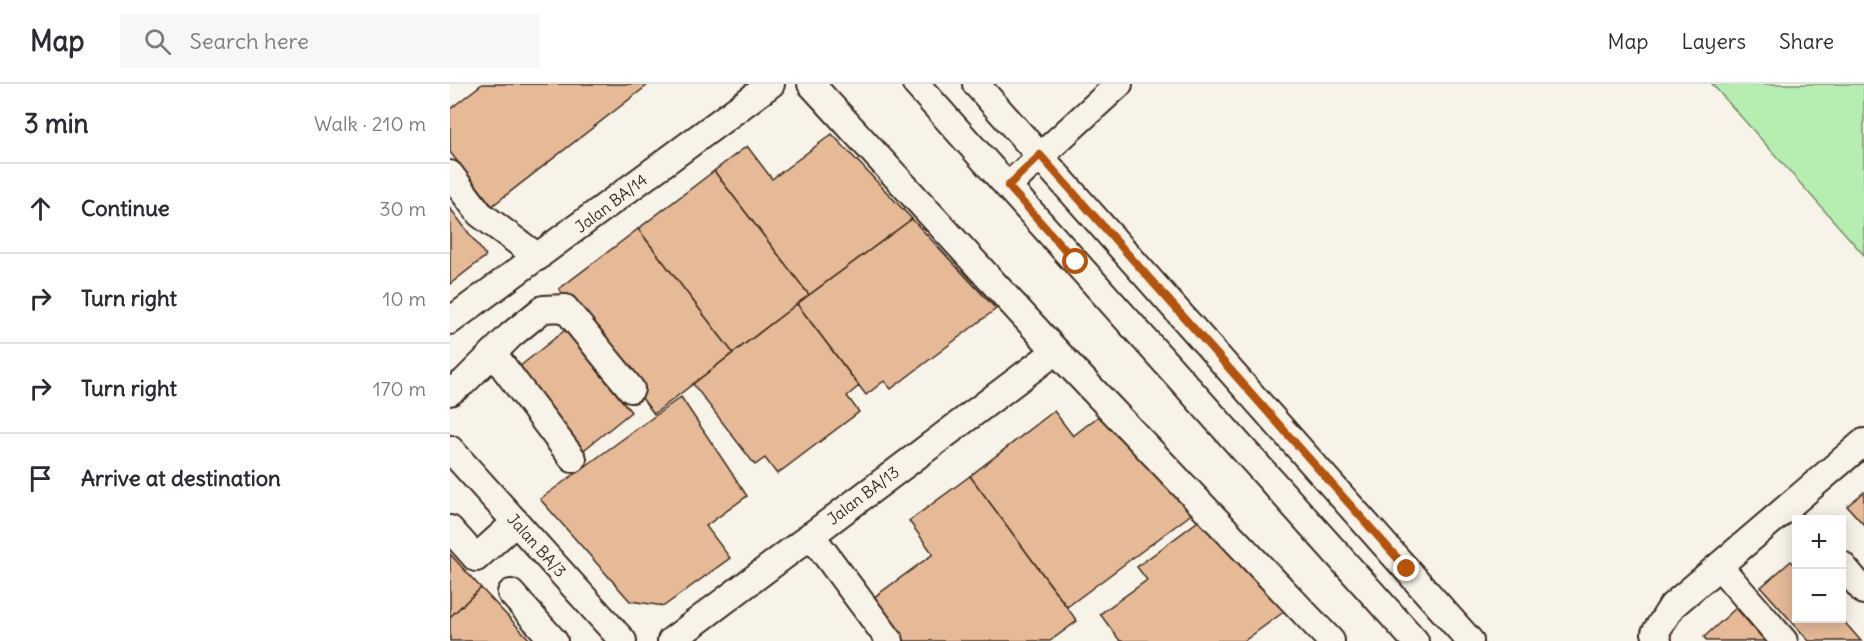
<!DOCTYPE html>
<meta charset="utf-8">
<style>
:root{--surface:#fff;--page:#f7f7f7;--text:#2b2b33;--muted:#7c7c81;--line:#e1e1e2}
body{margin:0;font-family:Delius,sans-serif;background:var(--page);color:var(--text)}
.controls{position:absolute;right:18px;bottom:18px;display:grid;overflow:hidden;border-radius:0px;box-shadow:0 3px 15px #0003}
.controls button{width:54px;height:54px;display:grid;place-items:center;padding:0;border:0;border-bottom:2px solid var(--line);background:var(--surface);color:var(--text);font:30px sans-serif}
.stop{position:absolute;width:18px;height:18px;margin:-14px;border:4px solid #b45309;border-radius:50%;background:#fff}
.stop.end{background:#b45309;border-color:#fff;box-shadow:0 2px 6px #0008}
.list{margin:0;padding:0;list-style:none}
h2{display:flex;justify-content:space-between;align-items:center;height:78px;margin:0;padding:0 24px;font-size:26px}
h2 small{font-size:20px;font-weight:400;color:var(--muted)}
.list li{display:grid;grid-template-columns:39px 1fr auto;gap:18px;align-items:center;box-sizing:border-box;height:90px;padding:0 24px;border-top:2px solid var(--line)}
.list b{display:block;font-size:22px;white-space:nowrap}
.list em{font-size:20px;font-style:normal;color:var(--muted)}
.icon{flex:none;width:33px;height:33px;fill:none;stroke:currentColor;stroke-width:2;stroke-linecap:round;stroke-linejoin:round}
.map{position:relative;flex:none;width:1414px;height:557px;overflow:hidden}
header{display:flex;align-items:center;gap:36px;box-sizing:border-box;height:84px;padding:0 30px;background:var(--surface);border-bottom:2px solid var(--line)}
header strong{font-size:28px}
nav{display:flex;gap:33px;margin-inline-start:auto;font-size:21px}
.search{width:420px;height:54px;background:var(--page);display:flex;align-items:center;gap:15px;box-sizing:border-box;padding:0 21px;border-radius:0px;color:var(--muted);font-size:22px}
main{display:flex}
aside{flex:1;background:var(--surface)}
.map>svg:first-child{display:block}
</style>
<header>
<strong>Map</strong>
<div class="search"><svg class="icon" aria-label="search" viewBox="0 0 24 24"><circle cx="10" cy="10" r="6"/><path d="M15 15l6 6"/></svg>Search here</div>
<nav><a>Map</a><a>Layers</a><a>Share</a></nav>
</header>
<main>
<aside>
<h2>3 min<small>Walk · 210 m</small></h2>
<ul class="list">
<li><svg class="icon" aria-label="ahead" viewBox="0 0 24 24"><path d="M12 20V5M6 11l6-6 6 6"/></svg><div><b>Continue</b></div><em>30 m</em></li>
<li><svg class="icon" aria-label="right" viewBox="0 0 24 24"><path d="M7 20v-9h11M14 6l5 5-5 5"/></svg><div><b>Turn right</b></div><em>10 m</em></li>
<li><svg class="icon" aria-label="right" viewBox="0 0 24 24"><path d="M7 20v-9h11M14 6l5 5-5 5"/></svg><div><b>Turn right</b></div><em>170 m</em></li>
<li><svg class="icon" aria-label="arrive" viewBox="0 0 24 24"><path d="M6 21V4h12l-3 4 3 4H6"/></svg><div><b>Arrive at destination</b></div></li>
</ul>
</aside>
<div class="map">
<svg width="1414" height="557" viewBox="0 0 1414 557">
<rect width="100%" height="100%" fill="#f7f3e8"/>
<filter id="ink" filterUnits="userSpaceOnUse"><feTurbulence type="fractalNoise" baseFrequency=".0167" numOctaves="2"/><feDisplacementMap in="SourceGraphic" scale="12" xChannelSelector="R" yChannelSelector="G"/><feConvolveMatrix kernelMatrix="1 2 1 2 8 2 1 2 1" color-interpolation-filters="sRGB"/></filter>
<g filter="url(#ink)">
<path fill="#b6eeb1" stroke="#788c68" stroke-width="1.5" d="M1262,0H1414V171Z"/>
<g fill="#e6ba97" stroke="#3b2a1e" stroke-width="1.5">
<path d="M32,0H199L42,122L0,68V25Z"/>
<path d="M382,50L462,135L359,211L264,87L297,62L322,95Z"/>
<path d="M264,87L359,211L283,269L188,145Z"/>
<path d="M0,124L36,172L0,200Z"/>
<path d="M462,135L546,225L441,305L434,297L416,311L347,220Z"/>
<path d="M188,145L283,269L204,330L109,205Z"/>
<path d="M347,220L409,302L397,312L409,328L327,390L315,374L305,381L243,300Z"/>
<path d="M115,246L181,328L130,369L64,287Z"/>
<path d="M231,313L297,412L256,442L280,474L214,522L180,517L90,415Z"/>
<path d="M604,327L623,352L654,328L743,429L617,523L520,392Z"/>
<path d="M520,392L627,537L600,557H455L423,514L483,470L459,437Z"/>
<path d="M1414,408V441L1397,422Z"/>
<path d="M751,435L835,527L794,557H670L650,530L697,496L687,483Z"/>
<path d="M0,470L31,504L0,533Z"/>
<path d="M1341,477L1346,483V534H1391L1411,557H1359L1311,503Z"/>
<path d="M31,504L81,557H0V533Z"/>
<path d="M1286,524L1315,557H1257L1254,553Z"/>
</g>
<g fill="none" stroke-linecap="round" stroke-linejoin="round">
<g stroke="#3b2a1e" stroke-width="30">
<g id="minor">
<path d="M361,0L606,267L881,557"/>
<path d="M466,0L965,557"/>
<path d="M526,0L1020,557"/>
<path d="M0,90L30,130L88,173"/>
<path d="M558,102L669,0"/>
<path d="M0,237L321,0"/>
<path d="M43,269L123,375"/>
<path d="M0,308L14,298L61,251L93,225L115,224L181,305"/>
<path d="M0,365L173,557"/>
<path d="M0,445L26,474L66,438"/>
<path d="M361,451L440,557"/>
<path d="M1392,481L1414,507"/>
<path d="M1269,482L1334,557"/>
<path d="M61,509L104,557"/>
<path d="M221,557L606,267"/>
<path d="M1208,557L1205,549L1222,522L1414,358"/>
</g>
</g>
<use href="#minor" stroke="#f7f3e8" stroke-width="26"/>
</g>
</g>
<g fill="none" stroke-linecap="round" stroke-linejoin="round" filter="url(#ink)">
<path stroke="#b45309" stroke-width="8" d="M626,178L558,102L590,71L957,485"/>
</g>
<g text-anchor="middle" dominant-baseline="central" stroke-width="5" stroke-linejoin="round" paint-order="stroke">
<g font-size="16" fill="#3b2a1e" stroke="#f7f3e8">
<text transform="translate(161 119) rotate(-37)">Jalan BA/14</text>
<text transform="translate(413 411) rotate(-37)">Jalan BA/13</text>
<text transform="translate(87 461) rotate(48)">Jalan BA/3</text>
</g>
</g>
</svg>
<div class="controls">
<button>+</button>
<button>−</button>
</div>
<div class="stop" style="left:626px;top:178px"></div>
<div class="stop end" style="left:957px;top:485px"></div>
</div>
</main>
